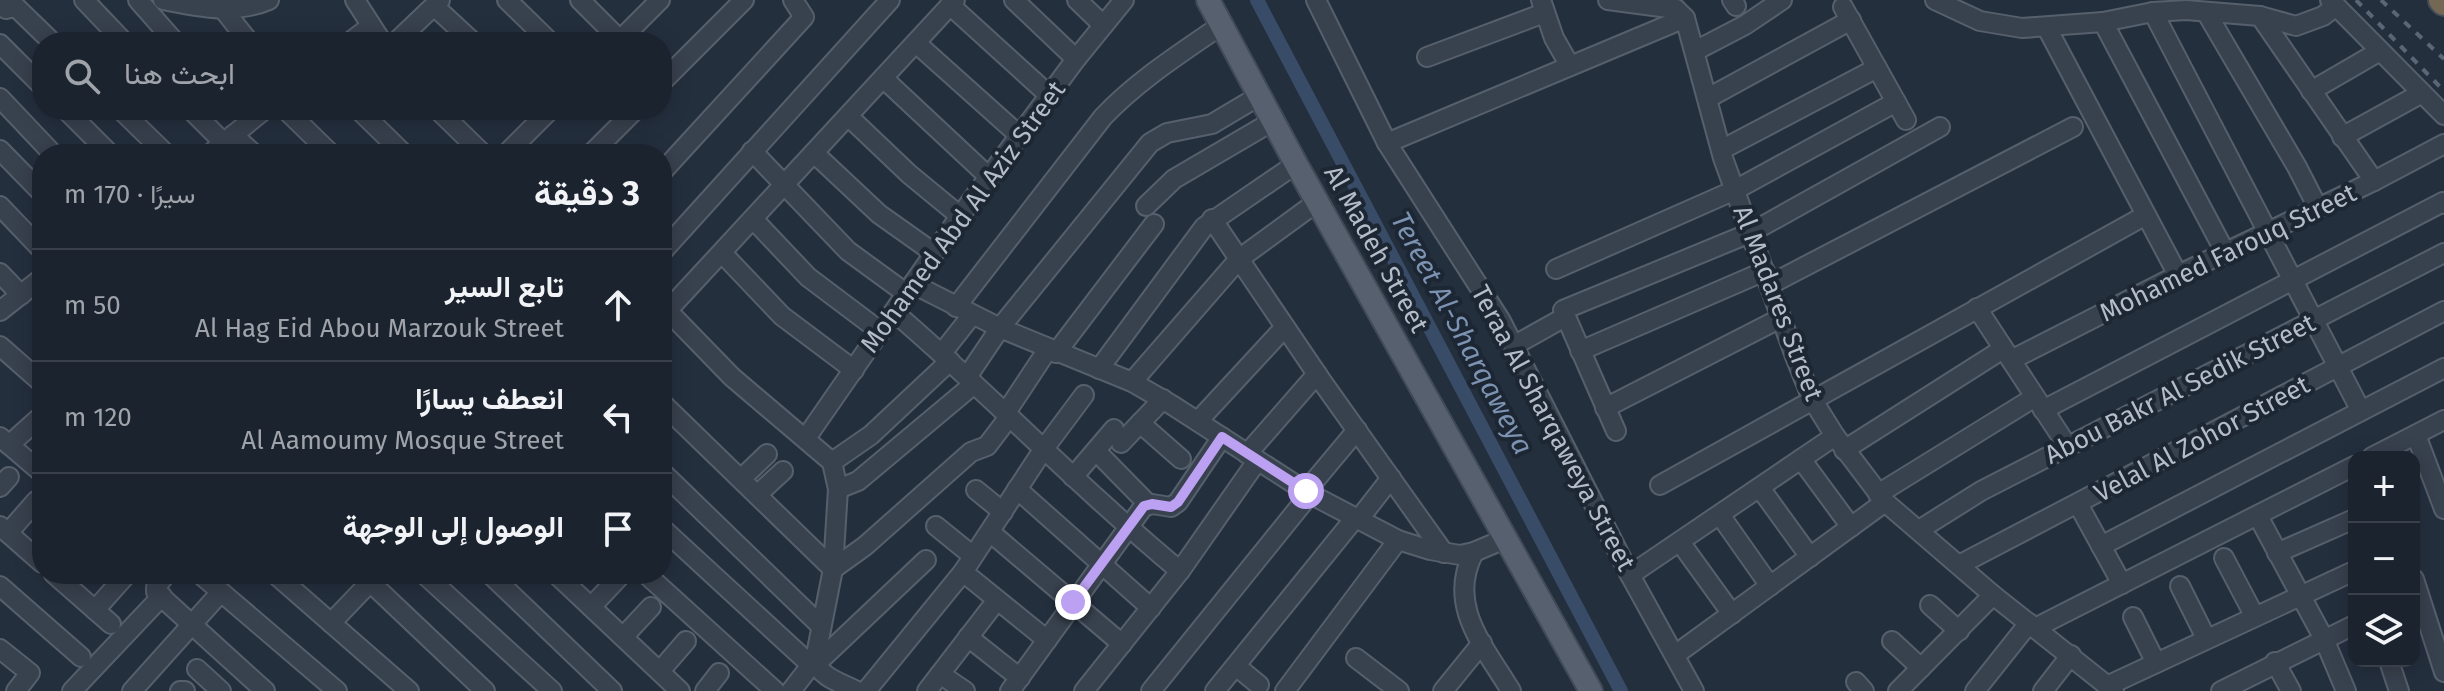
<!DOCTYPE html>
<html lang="ar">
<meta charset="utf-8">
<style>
:root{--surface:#1b232e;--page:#282f3a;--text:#f1f3f6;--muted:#a0a4aa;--line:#39404a}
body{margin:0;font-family:"Fira Sans",Vazirmatn,sans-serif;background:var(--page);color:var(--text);direction:rtl}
.controls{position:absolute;right:24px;bottom:24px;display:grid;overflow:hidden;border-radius:16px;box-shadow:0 4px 20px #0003}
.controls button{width:72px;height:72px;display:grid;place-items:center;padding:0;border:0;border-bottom:2px solid var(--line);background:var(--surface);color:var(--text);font:40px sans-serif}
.stop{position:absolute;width:24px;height:24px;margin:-18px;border:6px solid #bca0f2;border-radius:50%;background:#fff}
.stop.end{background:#bca0f2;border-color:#fff;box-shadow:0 2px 8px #0008}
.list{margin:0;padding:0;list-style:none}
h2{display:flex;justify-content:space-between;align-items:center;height:104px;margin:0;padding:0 32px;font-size:34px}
h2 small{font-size:26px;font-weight:400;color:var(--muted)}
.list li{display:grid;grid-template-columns:52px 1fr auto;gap:24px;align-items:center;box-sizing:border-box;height:112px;padding:0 32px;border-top:2px solid var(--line)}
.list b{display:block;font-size:30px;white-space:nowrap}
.list p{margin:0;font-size:26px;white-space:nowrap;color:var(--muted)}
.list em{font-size:26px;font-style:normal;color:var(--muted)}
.icon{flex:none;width:44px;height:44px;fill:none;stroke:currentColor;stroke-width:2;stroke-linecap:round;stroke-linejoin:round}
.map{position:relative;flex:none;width:2444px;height:691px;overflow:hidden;direction:ltr}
.search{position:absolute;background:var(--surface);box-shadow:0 4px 20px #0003;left:32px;top:32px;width:640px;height:88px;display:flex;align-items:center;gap:20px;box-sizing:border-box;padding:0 28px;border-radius:32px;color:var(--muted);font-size:30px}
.panel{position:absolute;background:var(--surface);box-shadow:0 4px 20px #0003;left:32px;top:144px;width:640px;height:440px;border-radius:32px;direction:rtl}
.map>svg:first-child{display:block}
</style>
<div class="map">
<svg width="2444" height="691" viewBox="0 0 2444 691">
<rect width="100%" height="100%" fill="#242f3e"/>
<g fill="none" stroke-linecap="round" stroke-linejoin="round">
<path stroke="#394c67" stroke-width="14" d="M1257,0L1621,691"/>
<g stroke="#565f6c" stroke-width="22">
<g id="minor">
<path d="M84,0L124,42"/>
<path d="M138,0L175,42"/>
<path d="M163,0C199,7 233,15 269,0"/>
<path d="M355,0L382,42"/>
<path d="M507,0L550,42"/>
<path d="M580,0L620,40"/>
<path d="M1014,0L1076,59"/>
<path d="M1077,0L1103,25"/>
<path d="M1316,0L1387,143L1501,321L1630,575L1694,691"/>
<path d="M1541,0L1554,38L1570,66"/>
<path d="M1608,0L1676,9L1685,18L1723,158L1796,359L1812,399L1835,436L1885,502L1993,595L2114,691"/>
<path d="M1732,0L1736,6"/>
<path d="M1935,0L1980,21L2022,28L2103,22L2153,12L2186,10L2260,16L2296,26L2323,16L2336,6"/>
<path d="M2330,0L2444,115"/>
<path d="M0,5L6,9L16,7L52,42"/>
<path d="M950,5L1050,96"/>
<path d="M434,6L473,42"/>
<path d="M1843,7L1906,120"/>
<path d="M223,9L249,42"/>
<path d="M2153,12L2361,411"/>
<path d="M2206,12L2297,167L2318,208"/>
<path d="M2260,16L2374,181"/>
<path d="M2103,22L2225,252"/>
<path d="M2047,28L2178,275"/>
<path d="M350,42L371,26"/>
<path d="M396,42L440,0"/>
<path d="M618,42L660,0"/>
<path d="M916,43L1020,136"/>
<path d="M0,44L42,86"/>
<path d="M1695,51L1745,25L1782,0"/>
<path d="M1427,57L1544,13"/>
<path d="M883,78L989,177"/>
<path d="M662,82L744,0"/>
<path d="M2311,91L2380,51"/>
<path d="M0,98L53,154"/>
<path d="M1708,98L1851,20"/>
<path d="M66,110L110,154"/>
<path d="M121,110L166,154"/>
<path d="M191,110L224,143"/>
<path d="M286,110L331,154"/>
<path d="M359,110L404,154"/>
<path d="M438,110L483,154"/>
<path d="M848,116L909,174L960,216"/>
<path d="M233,135L254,154"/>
<path d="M2342,137L2422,93"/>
<path d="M1387,143L1685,18"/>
<path d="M0,150L42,193"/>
<path d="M1721,150L1877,68"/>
<path d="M752,151L848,251L907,294"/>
<path d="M814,153L879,214L934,253"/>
<path d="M210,154L264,110"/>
<path d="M506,154L550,110"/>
<path d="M591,154L635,110"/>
<path d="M662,172L804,17L793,0"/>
<path d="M0,206L42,250"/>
<path d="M1146,206L1174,179L1273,121"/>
<path d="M753,219L808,277L881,332"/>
<path d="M1212,219L1323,383L1444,553"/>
<path d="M662,252L890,0"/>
<path d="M722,253L782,316L854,370"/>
<path d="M1556,269L1735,190L1896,102"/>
<path d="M0,273L21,295"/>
<path d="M913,284L1000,328L1132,382L1172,405L1310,494L1398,540L1430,550L1460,555L1474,552L1507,538"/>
<path d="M1769,285L2073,127"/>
<path d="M662,305L732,377L832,462L838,489L833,569L815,660L791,691"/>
<path d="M956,307L1103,117C1138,80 1181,53 1223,24"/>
<path d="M1977,308L2068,447"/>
<path d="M668,310L955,0"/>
<path d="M0,311L42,278"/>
<path d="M894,312C992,396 1081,489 1180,571"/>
<path d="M1515,345L1565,317"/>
<path d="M0,346L42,383"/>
<path d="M1580,351L1765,271"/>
<path d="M942,353L972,315"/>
<path d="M1056,353L1154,224"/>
<path d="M2011,360L2178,275L2374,181L2444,144"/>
<path d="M1099,369L1204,227L1296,164"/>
<path d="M967,377L1000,328L1150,143L1167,133L1212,124L1259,96"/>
<path d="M1132,382L1239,259L1317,202"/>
<path d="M662,403L833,569L865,546L971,452L987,446L1009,417"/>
<path d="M1605,408L1781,318"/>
<path d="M2043,410L2443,202L2444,204"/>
<path d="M1005,414L1048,349"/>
<path d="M1198,421L1285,327"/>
<path d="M1140,423L1181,459"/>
<path d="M1616,431L1563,310L1750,233L1940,127"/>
<path d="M2416,435L2444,509"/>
<path d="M0,437L42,473"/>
<path d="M806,438L960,216L1076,59L1124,0"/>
<path d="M1121,443L1163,399"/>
<path d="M9,445L38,419"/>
<path d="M1844,450L2003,349"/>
<path d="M1096,451L1149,505"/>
<path d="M1247,454L1317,374"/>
<path d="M2372,457L2444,420"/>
<path d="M1801,459L1851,527"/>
<path d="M832,462L871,435L950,361"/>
<path d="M662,472L821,626"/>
<path d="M1073,477L1114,429"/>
<path d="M741,479L767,454"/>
<path d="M1660,485L2146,215"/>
<path d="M0,487L9,477"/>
<path d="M1760,488L1810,557"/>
<path d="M838,489L858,481L974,384"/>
<path d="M1017,489L1151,608"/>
<path d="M976,490L1003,512"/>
<path d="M1306,491L1357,430"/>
<path d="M1878,494L2035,397"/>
<path d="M757,495L783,471"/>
<path d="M2078,504L2122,584"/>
<path d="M1720,515L1770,586"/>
<path d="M2258,516L2324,639L2346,691"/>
<path d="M1359,519L1391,478"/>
<path d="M0,526L42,563"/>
<path d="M936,526L973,556"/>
<path d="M662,528L812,666"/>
<path d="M1919,530L1981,491L2444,253"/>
<path d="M990,532L1122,644"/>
<path d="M8,533L36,501"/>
<path d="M1680,542L1732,614"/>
<path d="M2101,546L2444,368"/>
<path d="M1474,552C1446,605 1484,646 1511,691"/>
<path d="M2277,553L2354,519"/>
<path d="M2224,558L2254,615"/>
<path d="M1959,565L2444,311"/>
<path d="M963,572L1047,640"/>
<path d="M54,574L111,624"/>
<path d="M159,574L163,578L156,587V592L265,691"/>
<path d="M200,574L337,691"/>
<path d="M275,574L409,691"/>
<path d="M424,574L552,691"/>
<path d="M490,574L612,691"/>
<path d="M556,574L680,691"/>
<path d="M646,574L775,691"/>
<path d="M1630,575L1835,436"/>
<path d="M2414,579L2444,672"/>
<path d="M370,582L485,691"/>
<path d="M0,586L81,657"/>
<path d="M2180,586L2206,638"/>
<path d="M1930,605L1959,631"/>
<path d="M591,607L620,576"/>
<path d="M95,610L127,574"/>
<path d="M2133,617L2156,663"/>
<path d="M331,623L376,576"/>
<path d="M2035,628L2354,466"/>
<path d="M623,637L651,607"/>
<path d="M968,637L1020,678"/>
<path d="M1892,641L1921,668"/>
<path d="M0,649L30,673L16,691"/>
<path d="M1675,655L1885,502"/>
<path d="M1356,658L1399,691"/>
<path d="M815,660C820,678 842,683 857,691"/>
<path d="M2389,661L2399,691"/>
<path d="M2275,662L2291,691"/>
<path d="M816,664L926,560"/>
<path d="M1236,666L1259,685"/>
<path d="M197,669L221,691"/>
<path d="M660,671L686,641"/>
<path d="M940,674L965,691"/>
<path d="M1856,682L1864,691"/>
<path d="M2107,686L2354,571"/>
<path d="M72,691L162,596"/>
<path d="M132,691L221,592"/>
<path d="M180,691H185"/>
<path d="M705,691L719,673"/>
<path d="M866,691L963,572L1043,450L1084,395"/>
<path d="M927,691L997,600"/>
<path d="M1010,691L1144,506L1152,504L1171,507L1178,502L1222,437"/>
<path d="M1084,691L1180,571L1257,461"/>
<path d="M1151,691L1310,494"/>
<path d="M1215,691L1355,518"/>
<path d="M1285,691L1398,540"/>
<path d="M1443,691L1482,643"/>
<path d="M1898,691L1993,595"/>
<path d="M1975,691L2029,623"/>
<path d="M2043,691L2071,655"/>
<path d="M2221,691L2354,625"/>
</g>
</g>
<g stroke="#414a57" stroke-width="26">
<path id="major" d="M1208,0L1296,164L1591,691"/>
</g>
<g stroke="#434c59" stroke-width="30">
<path id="highway" d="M2442,0L2444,2"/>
</g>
<use href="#minor" stroke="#38414e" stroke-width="18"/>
<use href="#major" stroke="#56606e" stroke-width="22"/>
<use href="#highway" stroke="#746855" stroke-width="26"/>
<g stroke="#5a6575" stroke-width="4" stroke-dasharray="8 8" stroke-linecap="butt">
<path d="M2356,0L2444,91"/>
<path d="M2381,0L2444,59"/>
</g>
</g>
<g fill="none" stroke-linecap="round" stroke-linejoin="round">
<path stroke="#bca0f2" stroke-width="10" d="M1073,602L1144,506L1152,504L1171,507L1178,502L1222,437L1306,491"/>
</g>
<g text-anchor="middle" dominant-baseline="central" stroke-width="8" stroke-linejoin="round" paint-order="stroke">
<g font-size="26" fill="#b4bcc9" stroke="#1d2633">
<text transform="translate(963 217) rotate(-54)">Mohamed Abd Al Aziz Street</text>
<text transform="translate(1376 249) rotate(61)">Al Madeh Street</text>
<text transform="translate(2228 253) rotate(-26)">Mohamed Farouq Street</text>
<text transform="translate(1778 303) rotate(69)">Al Madares Street</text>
<text transform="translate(2180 389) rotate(-27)">Abou Bakr Al Sedik Street</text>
<text transform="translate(1553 428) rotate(62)">Teraa Al Sharqaweya Street</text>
<text transform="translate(2202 439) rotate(-28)">Velal Al Zohor Street</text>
</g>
<g font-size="28" font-style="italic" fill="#7c92b1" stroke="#1d2633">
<text transform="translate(1462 333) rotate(62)">Tereet Al-Sharqaweya</text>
</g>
</g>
</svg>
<div class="controls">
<button>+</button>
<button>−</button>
<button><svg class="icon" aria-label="layers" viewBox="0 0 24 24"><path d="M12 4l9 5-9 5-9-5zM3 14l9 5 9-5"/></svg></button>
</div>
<div class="stop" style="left:1306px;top:491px"></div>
<div class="stop end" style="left:1073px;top:602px"></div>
<div class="search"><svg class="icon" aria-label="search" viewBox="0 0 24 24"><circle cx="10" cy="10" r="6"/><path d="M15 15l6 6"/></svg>ابحث هنا</div>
<section class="panel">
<h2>3 دقيقة<small>سيرًا · 170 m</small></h2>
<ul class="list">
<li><svg class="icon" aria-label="ahead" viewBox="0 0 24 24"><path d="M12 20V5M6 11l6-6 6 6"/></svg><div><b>تابع السير</b><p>Al Hag Eid Abou Marzouk Street</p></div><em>50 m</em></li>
<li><svg class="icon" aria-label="left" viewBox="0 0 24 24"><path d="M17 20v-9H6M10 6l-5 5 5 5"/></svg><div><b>انعطف يسارًا</b><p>Al Aamoumy Mosque Street</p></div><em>120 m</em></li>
<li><svg class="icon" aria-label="arrive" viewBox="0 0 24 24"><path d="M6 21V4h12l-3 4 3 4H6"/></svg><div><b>الوصول إلى الوجهة</b></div></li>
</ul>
</section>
</div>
